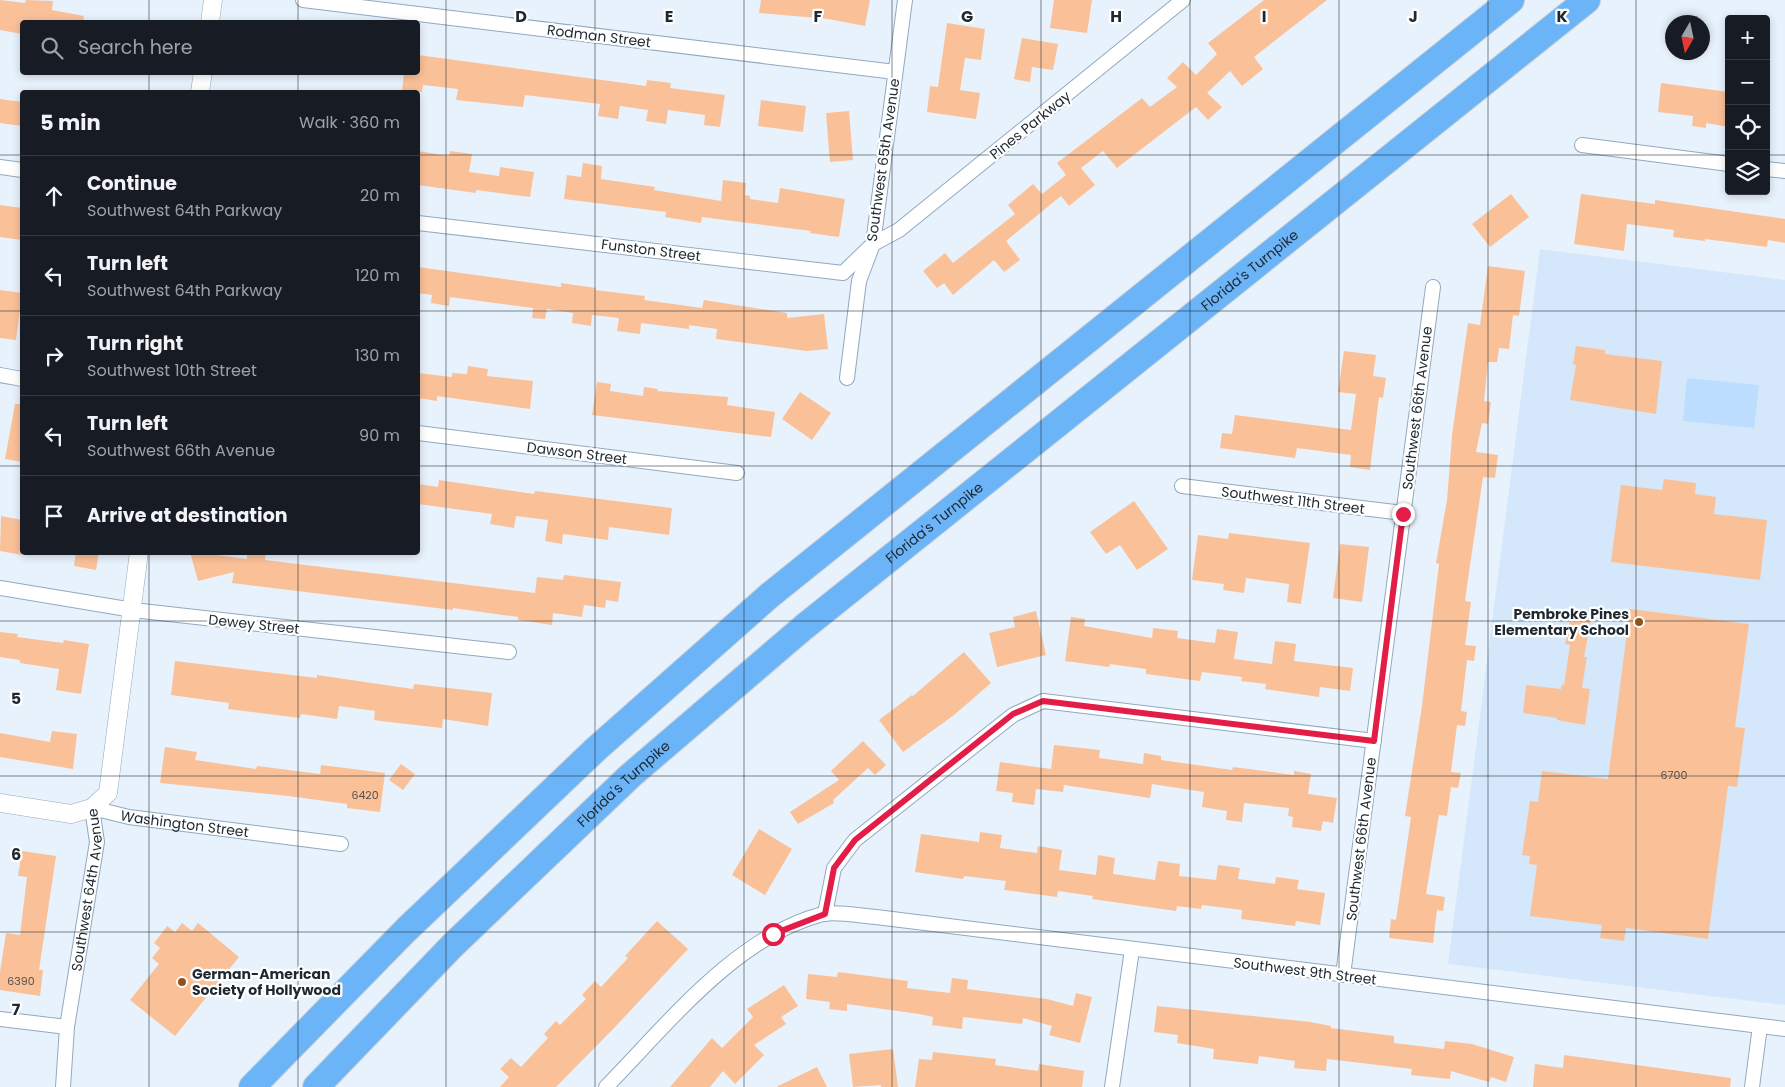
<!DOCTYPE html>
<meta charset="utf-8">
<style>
:root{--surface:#171b24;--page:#242831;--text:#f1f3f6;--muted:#9ea1a6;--line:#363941}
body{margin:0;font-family:Poppins,sans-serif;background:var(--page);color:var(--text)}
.controls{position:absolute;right:15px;top:15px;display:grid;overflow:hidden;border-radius:5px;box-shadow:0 2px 8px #0003}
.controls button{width:45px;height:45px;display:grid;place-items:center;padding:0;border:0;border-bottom:1px solid var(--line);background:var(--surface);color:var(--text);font:25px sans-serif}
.compass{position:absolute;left:1665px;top:15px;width:45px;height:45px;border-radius:50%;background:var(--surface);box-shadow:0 2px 8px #0003;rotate:189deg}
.stop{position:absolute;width:15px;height:15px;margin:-11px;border:4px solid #e11d48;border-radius:50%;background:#fff}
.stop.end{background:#e11d48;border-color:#fff;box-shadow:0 1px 5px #0008}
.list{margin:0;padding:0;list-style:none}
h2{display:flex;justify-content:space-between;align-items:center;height:65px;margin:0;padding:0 20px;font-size:21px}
h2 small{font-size:16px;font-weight:400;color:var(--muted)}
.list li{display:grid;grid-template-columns:32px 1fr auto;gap:15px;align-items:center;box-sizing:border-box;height:80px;padding:0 20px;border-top:1px solid var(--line)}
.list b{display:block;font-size:19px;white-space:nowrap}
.list p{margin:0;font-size:16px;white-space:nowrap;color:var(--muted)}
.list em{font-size:16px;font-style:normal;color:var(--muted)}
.icon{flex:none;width:28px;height:28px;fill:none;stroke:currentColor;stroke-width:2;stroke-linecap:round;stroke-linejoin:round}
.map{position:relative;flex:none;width:1785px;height:1087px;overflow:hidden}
.search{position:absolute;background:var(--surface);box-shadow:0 2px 8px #0003;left:20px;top:20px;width:400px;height:55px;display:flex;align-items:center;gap:12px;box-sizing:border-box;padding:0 18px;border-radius:5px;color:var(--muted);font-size:19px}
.panel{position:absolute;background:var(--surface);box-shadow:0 2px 8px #0003;left:20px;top:90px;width:400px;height:465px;border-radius:5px}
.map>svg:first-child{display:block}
</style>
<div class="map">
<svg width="1785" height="1087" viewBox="0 0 1785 1087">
<rect width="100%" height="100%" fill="#e8f2fd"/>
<path fill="#d5e8fb" d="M1540,249L1785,280V1005L1448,964Z"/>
<path fill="#bcddfe" d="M1687,378L1759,385L1754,428L1683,421Z"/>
<g fill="#fac199">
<path d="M0,0L25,3L26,0L53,1L52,10L84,16L83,22H22V34L0,30Z"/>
<path d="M761,0H870L865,26L828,19L759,13Z"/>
<path d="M1054,0H1092L1087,33L1050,28Z"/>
<path d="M1264,0H1327L1254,57L1263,69L1242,86L1230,71L1207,93L1222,107L1208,120L1196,107L1117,168L1103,151L1081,168L1095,185L1069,206L1061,196L1006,241L1020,260L1004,272L994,260L953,295L944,283L937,288L923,271L945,253L953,263L1015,214L1008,205L1033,184L1042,194L1066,175L1057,163L1142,98L1150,107L1177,87L1167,78L1183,62L1196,75L1217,54L1208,43Z"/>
<path d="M947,23L985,29L981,60L965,58L960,90L980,93L976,119L927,112L930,86L938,87Z"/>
<path d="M1022,38L1058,44L1053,70L1032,67L1030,82L1014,79Z"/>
<path d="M418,55L646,86L647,80L671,83L670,88L725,95L720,127L704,125L705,115L668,110L666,124L646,121L648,110L620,106L618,119L598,116L600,104L525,95L523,107L456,100L458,89L423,85L422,92H402L404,72H418Z"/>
<path d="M1661,83L1729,92V127L1706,123V128L1692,126L1693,116L1658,112Z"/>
<path d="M0,99L22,102V126L0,123Z"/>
<path d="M761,100L806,106L803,132L758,126Z"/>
<path d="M849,111L853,160L830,162L826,113Z"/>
<path d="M418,151L449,156L450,151L472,154L469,172L499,176L500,167L534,172L530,197L476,190V193L418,185Z"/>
<path d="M583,163L602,166L601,179L655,187L654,190L721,201L723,180L746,183L745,195L750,196V199L778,203L780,188L845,199L839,237L810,233L811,231L702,217L701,223L665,217L666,212L564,199L567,175L581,177Z"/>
<path d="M1511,194L1529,217L1490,247L1472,224Z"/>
<path d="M1581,194L1655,204V200L1785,219V243L1768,240L1767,247L1705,239V241L1673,237L1674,230L1627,224L1624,251L1574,244Z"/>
<path d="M0,205L22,208V240L0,237Z"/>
<path d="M1488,266L1525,271L1519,316L1513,315L1509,349L1499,348L1497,362H1488L1484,401L1491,402L1488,424L1482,423L1476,452L1498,455L1495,478L1483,477L1468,579L1465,601L1471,602L1465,645L1476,646L1474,661L1467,660L1461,711L1467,712L1465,726L1457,725L1451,772L1461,773L1458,788L1451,787L1447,816L1439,815L1426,894L1445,897L1443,911L1437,910L1433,943L1389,938L1391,919L1396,920L1411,817L1405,816L1422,706L1439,564L1436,563L1447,500L1452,435L1468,323L1480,325Z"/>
<path d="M418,267L561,287V283L596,288L595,290L645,296L644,300L702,308L704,300L787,313V318L824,314L828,349L807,351L716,339L717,329L689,325V329L641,323L640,334L617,331L619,318L592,315L591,326L572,323L573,313L547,309L545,319L532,318L533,308L450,297L449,306L431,303L432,295L418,293Z"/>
<path d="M0,290L22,293L16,340L0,338Z"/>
<path d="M1576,346L1605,350V354L1662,361L1656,414L1570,400L1576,365L1573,364Z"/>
<path d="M1344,351L1376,355L1373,376L1386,378L1383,398L1379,397L1370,470L1350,467L1351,455L1297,448L1295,458L1220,448L1222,433L1232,434L1235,415L1351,430L1356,394L1338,392Z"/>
<path d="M468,366L488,369L487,376L533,381L530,409L437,396V401L418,398V373L452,377V373L467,374Z"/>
<path d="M597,382L611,384L610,391L643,396L644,387L658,389L657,391L728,397L727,405L775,412L771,437L592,415Z"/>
<path d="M800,392L831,413L812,440L782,419Z"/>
<path d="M15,404H22V462L5,459Z"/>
<path d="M1664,479L1696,483L1695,494L1716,497L1714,514L1767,520L1760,580L1611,562L1621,485L1662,490Z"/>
<path d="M439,480L534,494L535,491L672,508L669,535L609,527L608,540L563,534L562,544L545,541L548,520L516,516L514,528L490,524L492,514L418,504V484L438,487Z"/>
<path d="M1134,501L1168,549L1137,570L1120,545L1106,554L1090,532Z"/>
<path d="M1,516L22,520V555L0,551Z"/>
<path d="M1229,533L1310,543L1301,604L1287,602L1289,584L1246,578L1244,593L1223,590L1224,584L1192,580L1198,535L1228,539Z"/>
<path d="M1340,544L1369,547L1362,602L1333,598Z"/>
<path d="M76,552H99L96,570L74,566Z"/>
<path d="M190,552H217V555L247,559V552H266L265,560L535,593L537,577L563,580L564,575L621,582L618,602L606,600L605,608L584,605L582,617L553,613L552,625L518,620V617L453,608V610L232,583L234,572L198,581Z"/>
<path d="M1630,609L1749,624L1735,727L1745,728L1737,787L1728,786L1708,939L1626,928L1624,941L1600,938L1602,925L1530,916L1537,865L1529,864L1530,856L1522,855L1530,801L1538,802L1542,771L1608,779Z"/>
<path d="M1036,611L1046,655L997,667L989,633L1015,627L1013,617Z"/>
<path d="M1571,616L1591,620L1584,657H1587L1582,688L1590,689L1585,725L1557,720V718L1523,713L1526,685L1561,689L1562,684L1564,685L1570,645L1565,644Z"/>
<path d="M1071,617L1085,619L1084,626L1152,638L1153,628L1178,631L1177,638L1215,643L1217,629L1238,632L1234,659L1272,664L1275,641L1296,644L1294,661L1353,668L1350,691L1320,687L1319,697L1265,689L1266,684L1241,681L1242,677L1202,672L1200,681L1146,674V669L1110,664L1109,667L1065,661Z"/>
<path d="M0,632L18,634L17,637L63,643L64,640L89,644L81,694L56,690L59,669L20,663V660L0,657Z"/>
<path d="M964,652L991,683L954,715L903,752L879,720L912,695L913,696Z"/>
<path d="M175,661L317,678V675L413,689L414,684L492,693L488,726L443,719L442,728L389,722L374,720L375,711L339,706L337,719L301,714L300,718L228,709L229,703L171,695Z"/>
<path d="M52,731L77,734L73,769L0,757V733L50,742Z"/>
<path d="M863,741L886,765L875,775L868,768L833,800L834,803L798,824L790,812L839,780L831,771Z"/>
<path d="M1054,745L1100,750L1099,758L1143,764L1144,753L1161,756V760L1232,770L1233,767L1294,775V771L1311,774L1308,794L1337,798L1333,823L1323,821L1321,831L1292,827L1293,817L1288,816L1289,808L1244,803L1242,822L1226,820L1227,811L1202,807L1204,792L1152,784L1150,798L1064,785L1063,792L1036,789L1034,805L1012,802L1013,793L996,791L1000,762L1051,769Z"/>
<path d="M165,747L197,752L195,760L256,769L257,766L320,774L321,765L385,773L380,812L347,808V804L288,796L160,783Z"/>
<path d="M401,764L415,774L403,790L389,780Z"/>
<path d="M759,829L792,849L765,895L732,875Z"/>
<path d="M980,832L1002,835L1000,848L1037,853L1038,846L1062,850L1059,870L1096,875L1098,855L1115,858L1113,874L1155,880L1158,861L1180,864L1179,876L1216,880L1218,865L1240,868L1238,879L1275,884L1276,877L1299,880L1297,889L1325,893L1320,925L1296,921L1295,926L1241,919L1242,910L1202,905L1201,909L1177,906L1176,911L1092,899L1093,896L1058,891L1057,897L1004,890L1006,881L964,876L963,879L915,872L921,834L979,842Z"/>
<path d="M22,851L56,856L39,970H43L40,996L0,990V972L6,933L20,935L27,877L18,876Z"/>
<path d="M657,921L688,949L616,1026L556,1087H500L509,1077L500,1069L511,1058L521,1067L548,1038L544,1034L556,1021L560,1025L586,999L582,995L595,981L601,987L628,958L625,956Z"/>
<path d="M182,923L192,931L198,923L239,957L175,1036L130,1000L159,964L152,958L160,948L154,943L167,926L175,932Z"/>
<path d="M838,972L908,981L907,988L950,993L952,978L968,980L967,989L1047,999L1073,1006L1076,993L1092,997L1080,1043L1049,1035L1052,1026L1023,1018L1022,1024L963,1017L962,1029L932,1025L933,1017L919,1014L847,1004V1011L829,1009L830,1002L806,999L808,974L837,977Z"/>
<path d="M784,985L798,1006L781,1017L786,1024L754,1045L764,1055L735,1084L723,1071L710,1087H670L712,1038L722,1048L753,1017L747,1009Z"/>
<path d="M1157,1006L1310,1022L1331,1026V1028L1394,1036V1043L1444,1049L1445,1041L1472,1044L1514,1057L1506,1082L1491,1077L1489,1082L1451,1071L1450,1079L1411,1075L1412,1069L1327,1059L1326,1071L1294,1068L1295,1061L1259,1056L1258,1064L1213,1059L1214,1049L1177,1043L1178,1035L1154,1032Z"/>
<path d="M893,1049L898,1087H881V1085L853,1087L849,1054Z"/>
<path d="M933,1052L996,1059L995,1065L1038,1071L1039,1064L1084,1071L1082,1087H915L919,1059L932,1060Z"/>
<path d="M1564,1055L1731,1078L1730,1087H1533L1535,1064L1563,1068Z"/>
<path d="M817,1067L827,1087H776Z"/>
</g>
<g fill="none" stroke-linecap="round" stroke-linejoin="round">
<g stroke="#91a9c1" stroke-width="16">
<g id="minor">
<path d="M303,0L895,72"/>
<path d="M1582,145L1729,164"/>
<path d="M0,167L22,170"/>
<path d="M1766,169L1785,171"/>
<path d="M418,223L843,273L873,244L899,230L1183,0"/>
<path d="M0,375L22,379"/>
<path d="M847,378L859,281L873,244L905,0"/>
<path d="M418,433L737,473"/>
<path d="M1182,486L1403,513"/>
<path d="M0,588L133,610L509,652"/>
<path d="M825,914L834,868L855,840L1013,715L1043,701L1374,741"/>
<path d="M1343,975L1433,287"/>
<path d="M0,1019L67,1027"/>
<path id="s1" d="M63,1087L67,1027L97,842L92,808L129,817L341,844"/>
<path d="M606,1087C667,1025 736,936 823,914C836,911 862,916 876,917L1785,1029"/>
<path d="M1112,1087L1132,950"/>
<path d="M1752,1087L1760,1026"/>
</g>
</g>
<g stroke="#91a9c1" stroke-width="19">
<g id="tertiary">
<path d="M210,22L213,0"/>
<path d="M200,92L203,72"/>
<path d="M0,803L71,814L92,808L108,793L139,552"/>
</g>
</g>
<g stroke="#ced0d2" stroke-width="28">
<g id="motorway">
<path d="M252,1087L406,930L596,749L770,595L1511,0"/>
<path id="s2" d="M316,1087L453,945L630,776L804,627L1587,0"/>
</g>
</g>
<use href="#minor" stroke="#fff" stroke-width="14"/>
<use href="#tertiary" stroke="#fff" stroke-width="18"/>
<use href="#motorway" stroke="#6bb4f8" stroke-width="26"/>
</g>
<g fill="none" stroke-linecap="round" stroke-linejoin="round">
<path stroke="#e11d48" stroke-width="6" d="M773,934L825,914L834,868L855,840L1013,714L1043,701L1374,741L1403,514"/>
</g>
<path fill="none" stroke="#1e2831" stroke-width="1" stroke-opacity="0.55" d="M149,0V22M298,0V22M446,0V1087M595,0V1087M744,0V1087M892,0V1087M1041,0V1087M1190,0V1087M1339,0V1087M1488,0V1087M1636,0V1087M149,72V92M298,72V92M0,155H22M418,155H1729M1766,155H1785M0,311H22M418,311H1785M0,466H22M418,466H1785M149,552V1087M298,552V1087M0,621H1785M0,776H1785M0,932H1785"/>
<g fill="#93531c" stroke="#fff" stroke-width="2">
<circle cx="1639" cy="622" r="5"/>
<circle cx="182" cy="982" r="5"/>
</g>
<g text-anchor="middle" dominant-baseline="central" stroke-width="4.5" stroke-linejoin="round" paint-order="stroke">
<g font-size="11" fill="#554e4b">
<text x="1674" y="775">6700</text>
<text x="365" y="795">6420</text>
<text x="21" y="981">6390</text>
</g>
<g font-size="14" fill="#1e2831" stroke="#fff">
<text transform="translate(599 36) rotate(7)">Rodman Street</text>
<text transform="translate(1030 125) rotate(-39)">Pines Parkway</text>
<text transform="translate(883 160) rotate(-82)">Southwest 65th Avenue</text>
<text transform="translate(651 250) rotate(7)">Funston Street</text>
<text stroke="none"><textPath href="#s2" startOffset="1242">Florida's Turnpike</textPath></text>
<text transform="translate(1417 408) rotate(-83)">Southwest 66th Avenue</text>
<text transform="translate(577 453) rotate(7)">Dawson Street</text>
<text transform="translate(1293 500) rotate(7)">Southwest 11th Street</text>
<text stroke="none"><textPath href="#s2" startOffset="838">Florida's Turnpike</textPath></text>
<text transform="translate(254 624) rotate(6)">Dewey Street</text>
<text stroke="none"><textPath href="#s2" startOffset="432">Florida's Turnpike</textPath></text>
<text stroke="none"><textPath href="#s1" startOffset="376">Washington Street</textPath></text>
<text transform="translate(1361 839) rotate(-83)">Southwest 66th Avenue</text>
<text stroke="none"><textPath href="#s1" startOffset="199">Southwest 64th Avenue</textPath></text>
<text transform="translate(1305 971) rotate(7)">Southwest 9th Street</text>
</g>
<g font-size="14" font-weight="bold" fill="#1e2831" stroke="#fff" text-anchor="end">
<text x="1629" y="614">Pembroke Pines<tspan x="1629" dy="16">Elementary School</tspan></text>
<text x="192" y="974" text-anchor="start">German-American<tspan x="192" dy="16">Society of Hollywood</tspan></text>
</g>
</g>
<g font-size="16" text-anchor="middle" font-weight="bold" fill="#1e2831" stroke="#fff" stroke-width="4.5" stroke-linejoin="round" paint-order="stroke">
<text x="521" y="22">D</text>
<text x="669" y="22">E</text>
<text x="818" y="22">F</text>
<text x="967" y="22">G</text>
<text x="1116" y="22">H</text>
<text x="1264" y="22">I</text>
<text x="1413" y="22">J</text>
<text x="1562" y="22">K</text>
<text x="16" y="704">5</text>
<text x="16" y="860">6</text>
<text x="16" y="1015">7</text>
</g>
</svg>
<div class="controls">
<button>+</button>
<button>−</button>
<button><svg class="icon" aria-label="locate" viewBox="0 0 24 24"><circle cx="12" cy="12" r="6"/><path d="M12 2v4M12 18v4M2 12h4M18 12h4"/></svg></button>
<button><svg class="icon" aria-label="layers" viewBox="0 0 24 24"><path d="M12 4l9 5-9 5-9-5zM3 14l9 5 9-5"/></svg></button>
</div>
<svg class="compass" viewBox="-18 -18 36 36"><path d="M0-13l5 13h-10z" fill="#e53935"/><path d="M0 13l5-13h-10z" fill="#9ea1a6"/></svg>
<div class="stop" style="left:773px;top:934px"></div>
<div class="stop end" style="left:1403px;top:514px"></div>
<div class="search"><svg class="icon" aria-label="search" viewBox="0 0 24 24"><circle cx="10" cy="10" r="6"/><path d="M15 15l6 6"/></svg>Search here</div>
<section class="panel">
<h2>5 min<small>Walk · 360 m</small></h2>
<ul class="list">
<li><svg class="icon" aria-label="ahead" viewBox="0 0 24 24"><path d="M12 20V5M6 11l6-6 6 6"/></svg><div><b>Continue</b><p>Southwest 64th Parkway</p></div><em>20 m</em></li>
<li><svg class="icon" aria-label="left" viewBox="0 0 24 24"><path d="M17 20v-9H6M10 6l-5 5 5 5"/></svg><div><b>Turn left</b><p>Southwest 64th Parkway</p></div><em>120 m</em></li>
<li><svg class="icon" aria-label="right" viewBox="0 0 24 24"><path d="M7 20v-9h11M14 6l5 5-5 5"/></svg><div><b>Turn right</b><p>Southwest 10th Street</p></div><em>130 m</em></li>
<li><svg class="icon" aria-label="left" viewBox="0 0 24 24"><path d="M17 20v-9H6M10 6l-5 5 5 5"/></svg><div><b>Turn left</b><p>Southwest 66th Avenue</p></div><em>90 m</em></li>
<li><svg class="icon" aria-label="arrive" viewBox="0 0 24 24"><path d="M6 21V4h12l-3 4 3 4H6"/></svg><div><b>Arrive at destination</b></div></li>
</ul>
</section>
</div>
